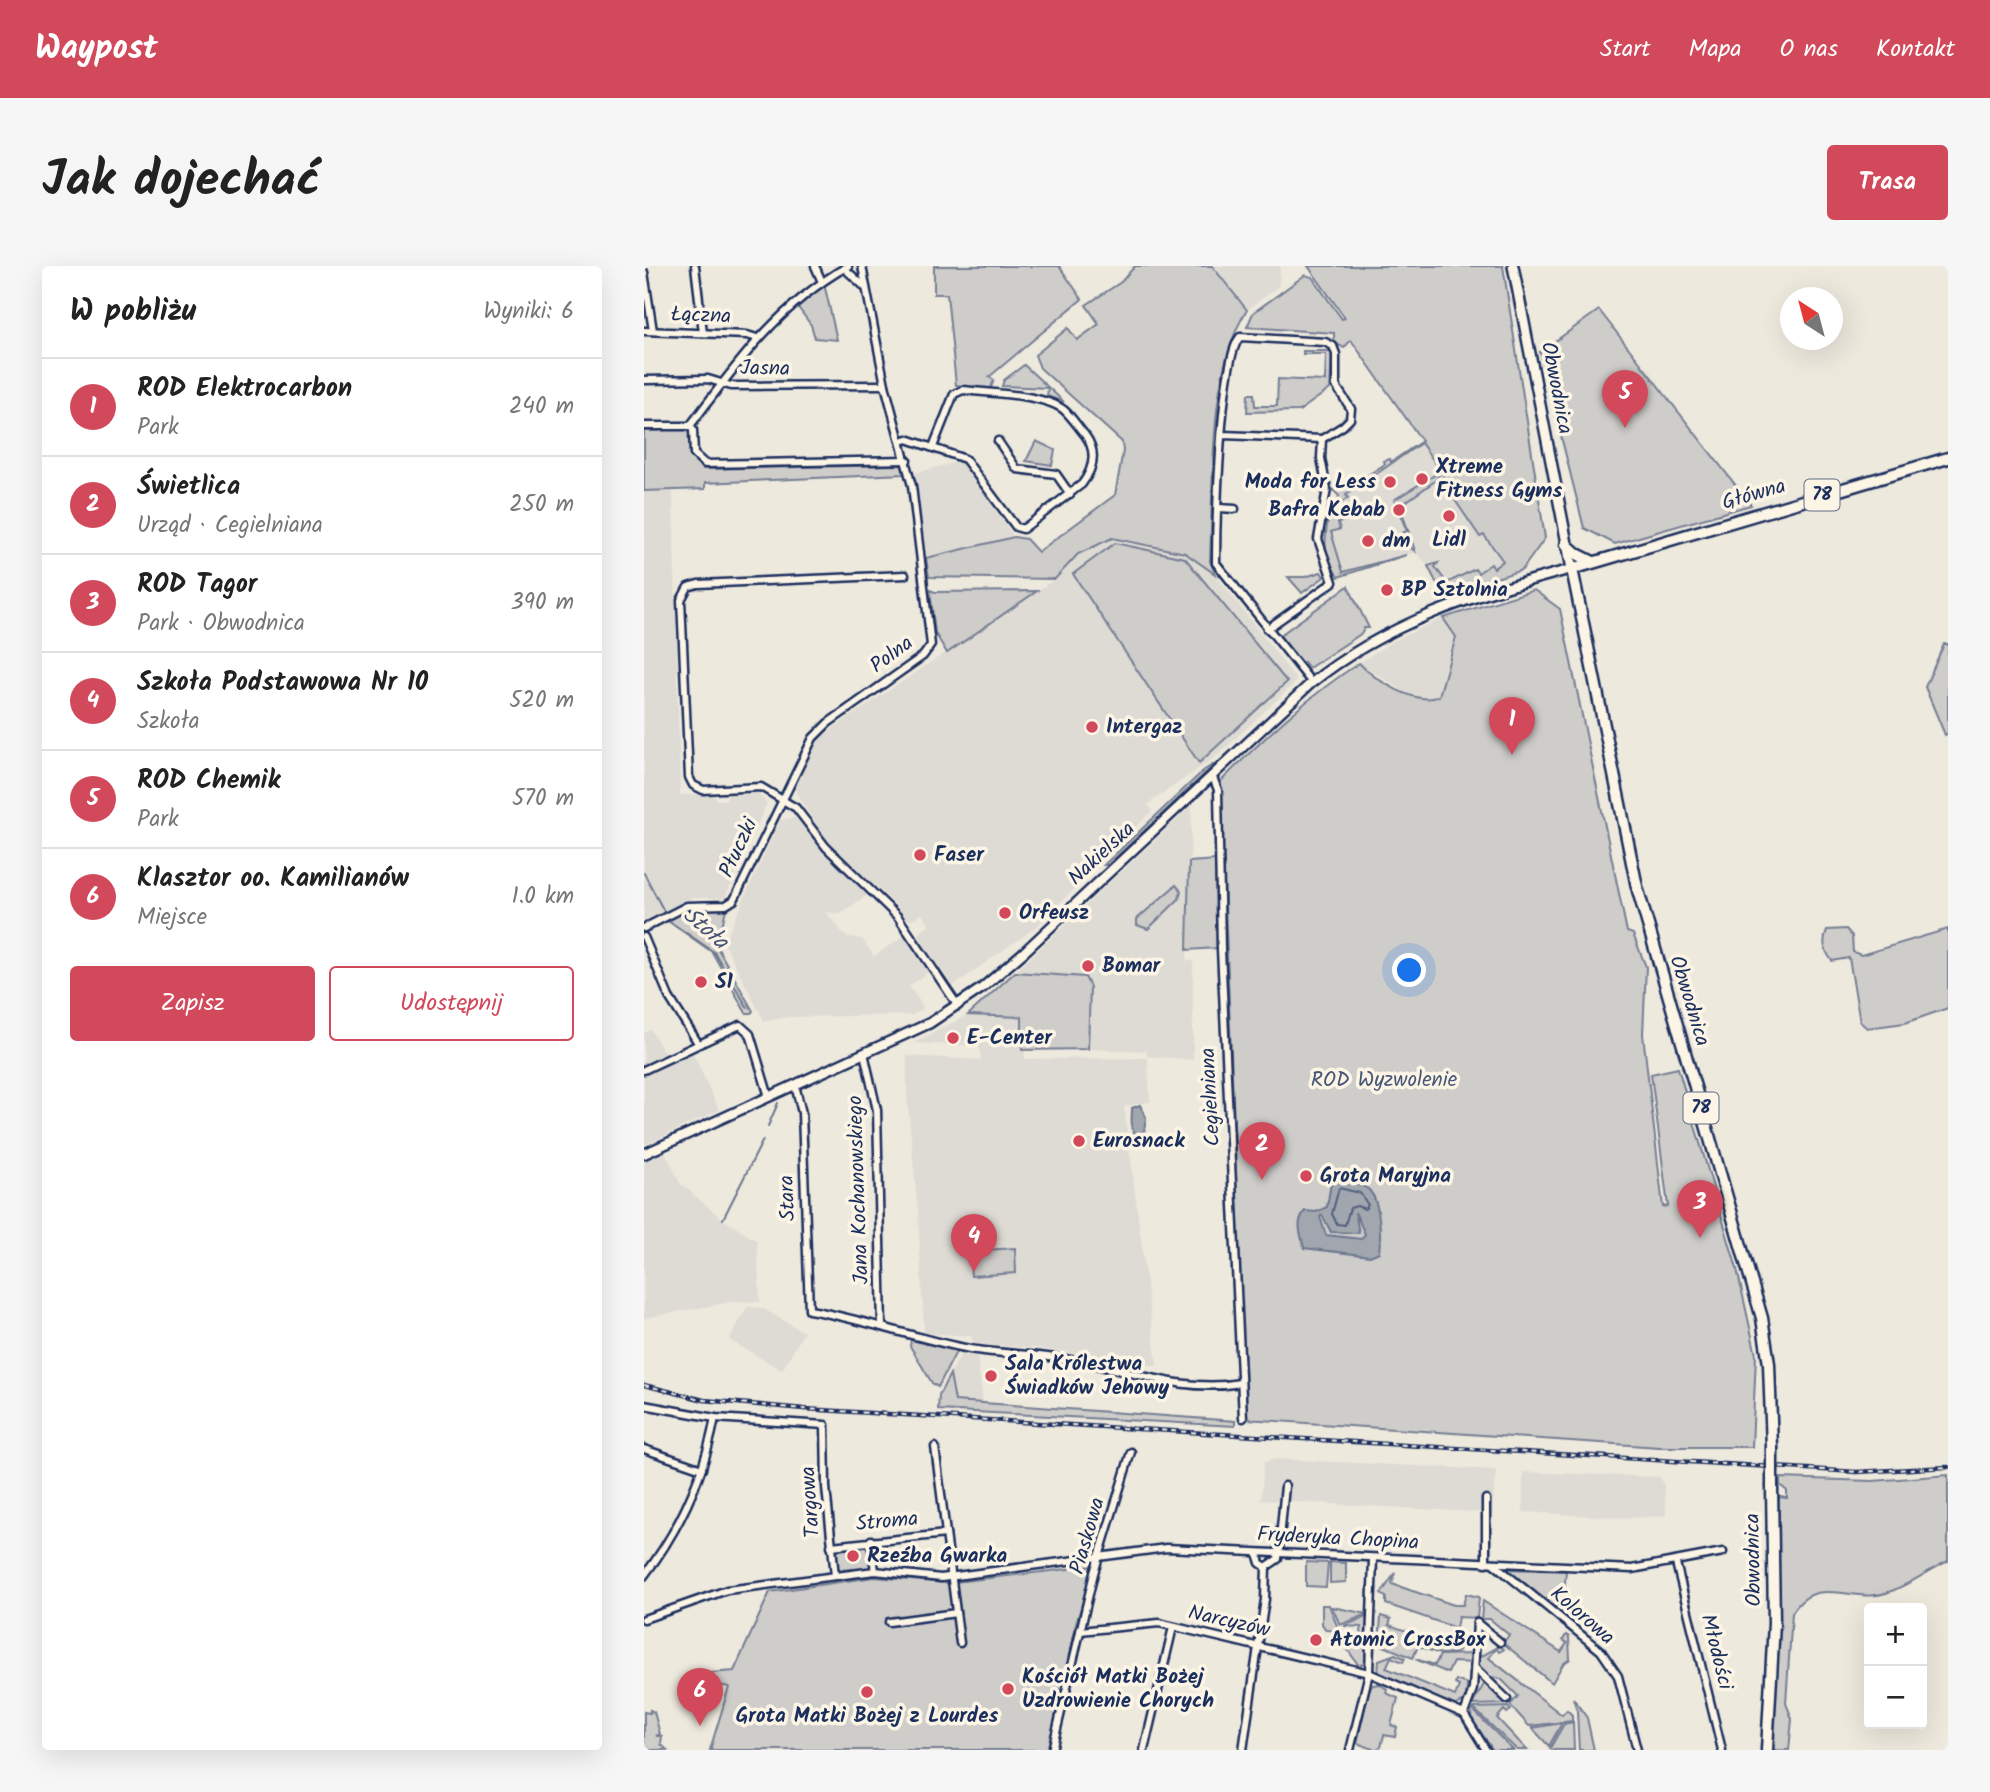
<!DOCTYPE html>
<html lang="pl">
<meta charset="utf-8">
<style>
:root{--surface:#fff;--page:#f6f6f6;--text:#222;--muted:#767676;--line:#e0e0e0;--accent:#d1495b}
body{margin:0;font-family:Kalam,sans-serif;background:var(--page);color:var(--text)}
.controls{position:absolute;right:21px;bottom:21px;display:grid;overflow:hidden;border-radius:7px;box-shadow:0 7px 28px #0002}
.controls button{width:63px;height:63px;display:grid;place-items:center;padding:0;border:0;border-bottom:2px solid var(--line);background:var(--surface);color:var(--text);font:35px sans-serif}
.compass{position:absolute;left:1136px;top:21px;width:63px;height:63px;border-radius:50%;background:var(--surface);box-shadow:0 7px 28px #0002;rotate:324deg}
.you{position:absolute;left:766px;top:705px;width:24px;height:24px;margin:-18px;border:5px solid #fff;border-radius:50%;background:#1a73e8;box-shadow:0 0 0 10px #1a73e833}
.badge{display:grid;place-items:center;width:46px;height:46px;border-radius:50%;background:var(--accent);color:#fff;font-size:23px;font-weight:700}
.pin{position:absolute;translate:-50% -58px;filter:drop-shadow(0 2px 4px #0008)}
.pin::after{content:'';position:absolute;top:37px;width:24px;height:21px;background:inherit;clip-path:polygon(0 0,100% 0,50% 100%)}
.list{margin:0;padding:0;list-style:none}
h2{display:flex;justify-content:space-between;align-items:center;height:91px;margin:0;padding:0 28px;font-size:30px}
h2 small{font-size:23px;font-weight:400;color:var(--muted)}
.list li{display:grid;grid-template-columns:46px 1fr auto;gap:21px;align-items:center;box-sizing:border-box;height:98px;padding:0 28px;border-top:2px solid var(--line)}
.list b{display:block;font-size:26px;white-space:nowrap}
.list p{margin:0;font-size:23px;white-space:nowrap;color:var(--muted)}
.list em{font-size:23px;font-style:normal;color:var(--muted)}
.actions{display:flex;gap:14px;padding:21px 28px}
.actions a{flex:1;padding:16px 0;border:2px solid var(--accent);border-radius:7px;text-align:center;font-size:24px;color:var(--accent)}
.actions .main{background:var(--accent);color:#fff}
.map{position:relative;flex:none;width:1304px;height:1484px;overflow:hidden;border-radius:7px}
header{display:flex;align-items:center;gap:42px;box-sizing:border-box;height:98px;padding:0 35px;background:var(--accent);color:#fff}
header strong{font-size:33px}
nav{display:flex;gap:38px;margin-inline-start:auto;font-size:24px}
.intro{display:flex;align-items:center;justify-content:space-between;box-sizing:border-box;height:168px;padding:0 42px}
h1{margin:0;font-size:49px}
.button{padding:18px 32px;border-radius:7px;background:var(--accent);color:#fff;font-size:24px;font-weight:700}
main{display:flex;gap:42px;padding:0 42px}
aside{flex:1;background:var(--surface);border-radius:7px;box-shadow:0 7px 28px #0002}
.map>svg:first-child{display:block}
</style>
<header>
<strong>Waypost</strong>
<nav><a>Start</a><a>Mapa</a><a>O nas</a><a>Kontakt</a></nav>
</header>
<div class="intro"><h1>Jak dojechać</h1><a class="button">Trasa</a></div>
<main>
<aside>
<h2>W pobliżu<small>Wyniki: 6</small></h2>
<ul class="list">
<li><span class="badge">1</span><div><b>ROD Elektrocarbon</b><p>Park</p></div><em>240 m</em></li>
<li><span class="badge">2</span><div><b>Świetlica</b><p>Urząd · Cegielniana</p></div><em>250 m</em></li>
<li><span class="badge">3</span><div><b>ROD Tagor</b><p>Park · Obwodnica</p></div><em>390 m</em></li>
<li><span class="badge">4</span><div><b>Szkoła Podstawowa Nr 10</b><p>Szkoła</p></div><em>520 m</em></li>
<li><span class="badge">5</span><div><b>ROD Chemik</b><p>Park</p></div><em>570 m</em></li>
<li><span class="badge">6</span><div><b>Klasztor oo. Kamilianów</b><p>Miejsce</p></div><em>1.0 km</em></li>
</ul>
<div class="actions"><a class="main">Zapisz</a><a>Udostępnij</a></div>
</aside>
<div class="map">
<svg width="1304" height="1484" viewBox="0 0 1304 1484">
<rect width="100%" height="100%" fill="#eee9dd"/>
<filter id="ink" filterUnits="userSpaceOnUse"><feTurbulence type="fractalNoise" baseFrequency=".0143" numOctaves="2"/><feDisplacementMap in="SourceGraphic" scale="14" xChannelSelector="R" yChannelSelector="G"/><feConvolveMatrix kernelMatrix="1 2 1 2 8 2 1 2 1" color-interpolation-filters="sRGB"/></filter>
<g filter="url(#ink)">
<g fill="#dedbd4">
<path d="M568,0H636L635,20L603,44Z"/>
<path d="M778,175L801,208L754,233L767,274L758,239L794,214L878,304L804,327L799,319L794,320L782,297L771,286L694,311L684,291L679,271L686,241L693,239L695,230L689,224L707,217V220L741,198L740,195L746,193L747,196Z"/>
<path d="M317,195L370,271L282,292L271,207Z"/>
<path d="M29,224L36,529L70,528L73,534H82L84,528L113,527L123,537L81,632H49L0,654V225Z"/>
<path d="M468,272L541,287L571,308L652,413L651,417L573,490L504,538L508,545L392,661L309,720L275,673V667L286,659L278,648L267,654L263,653L254,641L184,576L156,534L151,521L172,477L183,466L411,313L434,288Z"/>
<path d="M799,352L813,371L795,430L784,434L762,427L715,397L747,376Z"/>
<path d="M548,539L543,684V695H549V794L503,790V785L444,783L445,755L441,711L371,706Z"/>
<path d="M155,551L178,585L225,628L196,648L182,646L201,670L218,673L230,690L261,669L286,705L265,720L280,742L268,749L145,751L120,755L80,677L136,554Z"/>
<path d="M324,749L378,751L381,793L504,792L506,836L480,840L513,1100L392,1082L330,1078L327,1070L280,1067L274,947L263,830V790L337,794L335,780L269,777Z"/>
<path d="M7,764L22,790L0,801V767Z"/>
<path d="M48,785L75,844L0,879V811Z"/>
<path d="M20,884L36,917L77,952L113,975L116,1036L93,1035L0,1052V892Z"/>
<path d="M103,1041L118,1042L160,1066L138,1104L85,1074Z"/>
<path d="M319,1085L333,1088L339,1136L311,1135L306,1108Z"/>
<path d="M632,1193L852,1204L848,1247L617,1234L620,1196Z"/>
<path d="M879,1206L1016,1211L1020,1219L1022,1250L983,1252L879,1246Z"/>
</g>
<g fill="#cfcdca" stroke="#757e94" stroke-width="2">
<path d="M290,0H415L438,33L345,111L350,114L346,124L312,119L303,28H290Z"/>
<path d="M491,0H568L603,44C563,104 570,223 566,295L571,308L541,287L468,272L434,288L411,313L285,311L282,292L370,271L382,273L394,286L471,229L479,185L478,176L396,102L391,89L424,62L433,74L455,58L442,39L477,16Z"/>
<path d="M664,0H859L901,272L878,304L804,327L799,319L794,320L784,300L794,297L791,301L803,317L831,303L834,307L847,298L850,302L859,295L840,269L836,271L798,215L795,214L801,208L798,204L791,215L756,240L771,285L763,279L758,267L763,265L750,234L797,205L777,177L702,229L704,232L698,236L700,255L694,257L696,263L687,266L699,306L762,289L694,311C676,281 681,273 686,241L693,239L695,230L689,224L707,217V220L741,198L740,195L746,193L747,196L778,175L707,74L700,82L690,76V67L603,61L609,47L661,9L668,11L698,53L701,52Z"/>
<path d="M180,19L182,26L193,74L171,72L167,59L153,40Z"/>
<path d="M955,44L1107,239L971,278L940,262L896,86Z"/>
<path d="M659,85H685L688,88L686,123L655,145L603,146L604,128H610L611,140H633L634,113L681,115L682,88H659Z"/>
<path d="M380,99L420,136L403,130L404,122L358,120L360,114Z"/>
<path d="M46,163L48,192L59,203L258,199L260,208L61,217V223L0,225V165Z"/>
<path d="M392,175L411,184L408,199L382,195Z"/>
<path d="M471,277L541,292L643,416L555,497L429,308Z"/>
<path d="M677,306L680,311L658,327L644,311H661Z"/>
<path d="M704,320L725,362H720L718,367L665,402L660,396L657,397L635,370Z"/>
<path d="M286,324L291,326L393,325L303,387L291,367Z"/>
<path d="M890,324L916,343L983,666L989,668L1002,701L999,768L1019,941L1024,940L1007,808L1034,802L1093,1003L1112,1089L1108,1181H1015L602,1153L576,516C620,472 663,431 715,397C730,413 773,441 795,430L812,371L799,352Z"/>
<path d="M1300,378H1304V467L1301,469L1281,421Z"/>
<path d="M573,496L464,599H460L559,505Z"/>
<path d="M572,594L573,682L543,684L545,596Z"/>
<path d="M532,619L537,625L535,633L504,663L493,659V653Z"/>
<path d="M45,642L82,643L73,681L109,745L107,747H102L68,686L21,653Z"/>
<path d="M1202,663L1208,670L1209,686L1217,689L1304,663V742L1261,757L1223,762L1216,756L1205,692L1188,695C1180,684 1178,676 1183,664Z"/>
<path d="M371,706L441,711L446,721L444,783L378,784V751L324,749Z"/>
<path d="M371,982L372,1007L327,1010L325,985Z"/>
<path d="M267,1074L313,1084L294,1121L288,1117L266,1080Z"/>
<path d="M306,1108L311,1135L591,1155V1160L294,1144L295,1129Z"/>
<path d="M1304,1209V1295C1283,1305 1264,1320 1242,1327C1210,1338 1172,1307 1148,1347L1142,1437L1148,1453L1145,1484H1128L1135,1231L1143,1232V1225L1136,1219V1212L1229,1215Z"/>
<path d="M225,1278L226,1302L193,1304L192,1287L197,1281Z"/>
<path d="M662,1296L684,1297L682,1321L662,1320Z"/>
<path d="M686,1296L702,1297V1316L686,1317Z"/>
<path d="M450,1300L431,1361L404,1484H66L85,1421L54,1415L55,1408L90,1405L126,1326L230,1311L303,1317Z"/>
<path d="M861,1303L922,1305L920,1329L911,1341Z"/>
<path d="M751,1307L748,1318L810,1339H819L822,1328L835,1331L833,1352L814,1351L812,1362L742,1338V1331L737,1328Z"/>
<path d="M839,1335L917,1386L923,1377L919,1374L922,1369L925,1371L926,1393L919,1398L908,1417L859,1377L865,1369L846,1353H837Z"/>
<path d="M678,1339H685L695,1365L682,1364L678,1358Z"/>
<path d="M688,1341L724,1348L696,1359Z"/>
<path d="M724,1350L723,1395L715,1400L702,1381L718,1379L717,1361L700,1360Z"/>
<path d="M737,1350L747,1353L745,1359L815,1383L812,1387L796,1388L774,1380L769,1392L735,1378Z"/>
<path d="M856,1380L860,1383L856,1386L852,1383L845,1392L918,1449L923,1444L928,1449V1455L885,1460L866,1439L874,1430L857,1413L842,1410L833,1402L834,1392Z"/>
<path d="M751,1388L761,1392L759,1396L747,1391L742,1402L811,1430L815,1420L811,1418L812,1414L823,1418L822,1434L810,1440L734,1408L735,1394Z"/>
<path d="M831,1388V1397L809,1396L804,1407L771,1393L791,1399L796,1389Z"/>
<path d="M735,1418L743,1423L742,1427L754,1432L747,1459L753,1461L751,1471L740,1469L737,1481L732,1484L713,1477L725,1424L729,1419Z"/>
<path d="M840,1418L845,1419L862,1438L828,1439Z"/>
<path d="M929,1432L943,1452L950,1484H935L933,1445Z"/>
<path d="M864,1441L867,1444L863,1447L860,1444L853,1452L883,1484H873L829,1442Z"/>
<path d="M827,1442L869,1484H849L829,1455Z"/>
<path d="M6,1444L10,1446L16,1468L12,1470H18L17,1478L23,1484H0V1446L6,1447Z"/>
<path d="M929,1456L930,1484H908L906,1482L920,1458Z"/>
<path d="M918,1457L905,1480L888,1462Z"/>
</g>
<g fill="#a2a7af" stroke="#6c778f" stroke-width="2" fill-rule="evenodd">
<path d="M496,839L502,851L499,874C484,867 488,855 488,842Z"/>
<path d="M694,914C703,917 719,917 726,925C737,938 737,971 735,986L726,990L660,982C657,968 651,957 661,945L672,946L683,941L687,917ZM711,946L721,968L717,973L682,969L676,951L678,949L687,966L715,967Z"/>
</g>
<g fill="none" stroke-linecap="round" stroke-linejoin="round">
<path stroke="#515f7e" stroke-width="2" d="M695,922L716,927L724,939L721,943L713,940L706,942L701,959L693,958L688,948Z"/>
<g stroke="#6c778f" stroke-width="2">
<path d="M0,607L25,655L70,686L104,742"/>
<path d="M124,860L134,837"/>
<path d="M79,953L119,874"/>
</g>
<g stroke="#1b2f5e" stroke-width="11">
<g id="minor">
<path d="M51,0L59,67"/>
<path d="M171,0L178,16"/>
<path d="M200,2L222,22"/>
<path d="M0,6L9,65"/>
<path d="M0,65L103,69L113,72"/>
<path d="M0,114L64,113L87,120L241,119"/>
<path d="M0,160H46"/>
<path d="M46,160L49,164L50,188L61,198L263,194"/>
<path d="M46,160C92,98 136,38 204,0"/>
<path d="M579,169L678,173L699,160L706,153L707,143L692,120V88L689,80L681,76L596,71C576,94 572,259 572,297L668,417"/>
<path d="M258,175L263,173L321,193L372,261L379,263L438,218C450,202 453,185 441,169C434,161 428,151 420,144C400,128 345,127 319,124L310,128L289,181"/>
<path d="M354,175L373,203L412,208L426,228"/>
<path d="M575,242L591,243"/>
<path d="M261,309L54,318L44,321L37,334L45,511L49,519L59,524L117,521L152,542L182,581L254,651L314,740"/>
<path d="M623,363L689,316L674,273L683,223L677,192L678,173"/>
<path d="M568,509L574,524L577,683L599,1152"/>
<path d="M0,662L43,640L82,639L90,634L169,472L184,457L279,390L287,379L268,220L241,119L218,0"/>
<path d="M0,671L25,731L54,777"/>
<path d="M220,787L233,844L238,1061"/>
<path d="M0,804L96,759L106,768L125,831"/>
<path d="M151,819L158,847L165,1044C220,1053 272,1073 326,1083C363,1089 401,1088 438,1096C490,1106 543,1127 596,1117"/>
<path d="M0,1139L71,1152L181,1159L182,1221L191,1310"/>
<path d="M291,1181L316,1377"/>
<path d="M0,1183L58,1203"/>
<path d="M227,1274L231,1305"/>
<path d="M187,1280L302,1268"/>
<path d="M613,1287L616,1297L622,1301"/>
<path d="M842,1297V1233"/>
<path d="M1032,1297L1078,1484"/>
<path d="M850,1298L957,1385L974,1410L993,1484"/>
<path d="M622,1301L634,1293L641,1220"/>
<path d="M0,1310C36,1263 60,1209 71,1152"/>
<path d="M0,1353L83,1324L231,1305L297,1312L522,1282L988,1303L1079,1286"/>
<path d="M245,1356L312,1347"/>
<path d="M833,1357L856,1376"/>
<path d="M436,1365L515,1357L725,1407L820,1448L842,1484"/>
<path d="M831,1402L863,1433"/>
<path d="M820,1448L829,1423L833,1357"/>
<path d="M408,1484L450,1307L487,1186"/>
<path d="M500,1484L529,1361"/>
<path d="M599,1484L621,1333L622,1301"/>
<path d="M706,1484L725,1407L729,1293"/>
</g>
</g>
<g stroke="#1b2f5e" stroke-width="13">
<path id="tertiary" d="M0,888L286,757L338,722L380,686L665,419C742,356 833,328 928,303"/>
</g>
<g stroke="#1b2f5e" stroke-width="14">
<path id="secondary" d="M869,0L928,303"/>
</g>
<g stroke="#1b2f5e" stroke-width="15">
<g id="primary">
<path d="M922,278L933,288L949,296"/>
<path d="M1128,1182L1125,1098L1118,1052L993,621L928,303L1304,192"/>
<path d="M1123,1484L1130,1357L1128,1221"/>
</g>
</g>
<use href="#minor" stroke="#fcf5e5" stroke-width="6"/>
<use href="#tertiary" stroke="#fcf5e5" stroke-width="8"/>
<use href="#secondary" stroke="#fcf5e5" stroke-width="9"/>
<use href="#primary" stroke="#fcf5e5" stroke-width="10"/>
<g stroke="#1b2f5e" stroke-width="4.5">
<path id="rail" d="M0,1119L60,1134L160,1143L1213,1206L1304,1201"/>
</g>
<use href="#rail" stroke="#fcf5e5" stroke-width="2" stroke-dasharray="5" stroke-linecap="butt"/>
<g stroke="#1b2f5e" stroke-width="15" stroke-linecap="butt">
<path id="primary-bridge" d="M1128,1182V1221"/>
</g>
<use href="#primary-bridge" stroke="#fcf5e5" stroke-width="10"/>
</g>
</g>
<g fill="#d1495b" stroke="#fcf5e5" stroke-width="2.5">
<circle cx="778" cy="213" r="7"/>
<circle cx="746" cy="216" r="7"/>
<circle cx="755" cy="244" r="7"/>
<circle cx="805" cy="250" r="7"/>
<circle cx="724" cy="275" r="7"/>
<circle cx="743" cy="324" r="7"/>
<circle cx="448" cy="461" r="7"/>
<circle cx="276" cy="589" r="7"/>
<circle cx="361" cy="647" r="7"/>
<circle cx="444" cy="700" r="7"/>
<circle cx="57" cy="716" r="7"/>
<circle cx="309" cy="772" r="7"/>
<circle cx="435" cy="875" r="7"/>
<circle cx="662" cy="910" r="7"/>
<circle cx="347" cy="1110" r="7"/>
<circle cx="209" cy="1290" r="7"/>
<circle cx="672" cy="1374" r="7"/>
<circle cx="364" cy="1423" r="7"/>
<circle cx="223" cy="1426" r="7"/>
</g>
<g text-anchor="middle" dominant-baseline="central" stroke-width="7" stroke-linejoin="round" paint-order="stroke">
<g fill="#fcf5e5" stroke="#5e6a86" stroke-width="2">
<rect x="1160.5" y="213.5" width="35" height="31" rx="5"/>
<rect x="1039.5" y="826.5" width="35" height="31" rx="5"/>
</g>
<g font-size="19" font-weight="bold" fill="#1b2f5e">
<text x="1178" y="229">78</text>
<text x="1057" y="842">78</text>
</g>
<g font-size="21" fill="#1b2f5e" stroke="#fcf5e5">
<text transform="translate(57 50) rotate(2)">Łączna</text>
<text transform="translate(121 103) rotate(1)">Jasna</text>
<text transform="translate(912 122) rotate(79)">Obwodnica</text>
<text transform="translate(1110 229) rotate(-16)">Główna</text>
<text transform="translate(248 389) rotate(-37)">Polna</text>
<text transform="translate(95 582) rotate(-65)">Płuczki</text>
<text transform="translate(458 588) rotate(-43)">Nakielska</text>
<text transform="translate(1045 735) rotate(73)">Obwodnica</text>
<text transform="translate(567 831) rotate(-93)">Cegielniana</text>
<text transform="translate(215 924) rotate(-92)">Jana Kochanowskiego</text>
<text transform="translate(144 932) rotate(-92)">Stara</text>
<text transform="translate(167 1236) rotate(-94)">Targowa</text>
<text transform="translate(243 1256) rotate(-5)">Stroma</text>
<text transform="translate(444 1270) rotate(-74)">Piaskowa</text>
<text transform="translate(694 1273) rotate(3)">Fryderyka Chopina</text>
<text transform="translate(1110 1294) rotate(-91)">Obwodnica</text>
<text transform="translate(938 1350) rotate(41)">Kolorowa</text>
<text transform="translate(585 1356) rotate(13)">Narcyzów</text>
<text transform="translate(1072 1386) rotate(76)">Młodości</text>
</g>
<g font-size="21" font-weight="bold" fill="#1b2f5e" stroke="#fcf5e5" text-anchor="start">
<text x="792" y="201">Xtreme<tspan x="792" dy="24">Fitness Gyms</tspan></text>
<text x="732" y="216" text-anchor="end">Moda for Less</text>
<text x="741" y="244" text-anchor="end">Bafra Kebab</text>
<text x="805" y="274" text-anchor="middle">Lidl</text>
<text x="738" y="275">dm</text>
<text x="757" y="324">BP Sztolnia</text>
<text x="462" y="461">Intergaz</text>
<text x="290" y="589">Faser</text>
<text x="375" y="647">Orfeusz</text>
<text x="458" y="700">Bomar</text>
<text x="71" y="716">S1</text>
<text x="323" y="772">E-Center</text>
<text x="449" y="875">Eurosnack</text>
<text x="676" y="910">Grota Maryjna</text>
<text x="361" y="1098">Sala Królestwa<tspan x="361" dy="24">Świadków Jehowy</tspan></text>
<text x="223" y="1290">Rzeźba Gwarka</text>
<text x="686" y="1374">Atomic CrossBox</text>
<text x="378" y="1411">Kościół Matki Bożej<tspan x="378" dy="24">Uzdrowienie Chorych</tspan></text>
<text x="223" y="1450" text-anchor="middle">Grota Matki Bożej z Lourdes</text>
</g>
<g font-size="21" fill="#485679" stroke="#fcf5e5">
<text x="740" y="814">ROD Wyzwolenie</text>
</g>
<g font-size="23" font-style="italic" fill="#445376" stroke="#fcf5e5">
<text transform="translate(61 663) rotate(41)">Stoła</text>
</g>
</g>
</svg>
<div class="controls">
<button>+</button>
<button>−</button>
</div>
<svg class="compass" viewBox="-18 -18 36 36"><path d="M0-13l5 13h-10z" fill="#e53935"/><path d="M0 13l5-13h-10z" fill="#767676"/></svg>
<div class="you"></div>
<div class="pin badge" style="left:868px;top:489px">1</div>
<div class="pin badge" style="left:618px;top:914px">2</div>
<div class="pin badge" style="left:1056px;top:972px">3</div>
<div class="pin badge" style="left:330px;top:1006px">4</div>
<div class="pin badge" style="left:981px;top:162px">5</div>
<div class="pin badge" style="left:56px;top:1460px">6</div>
</div>
</main>
